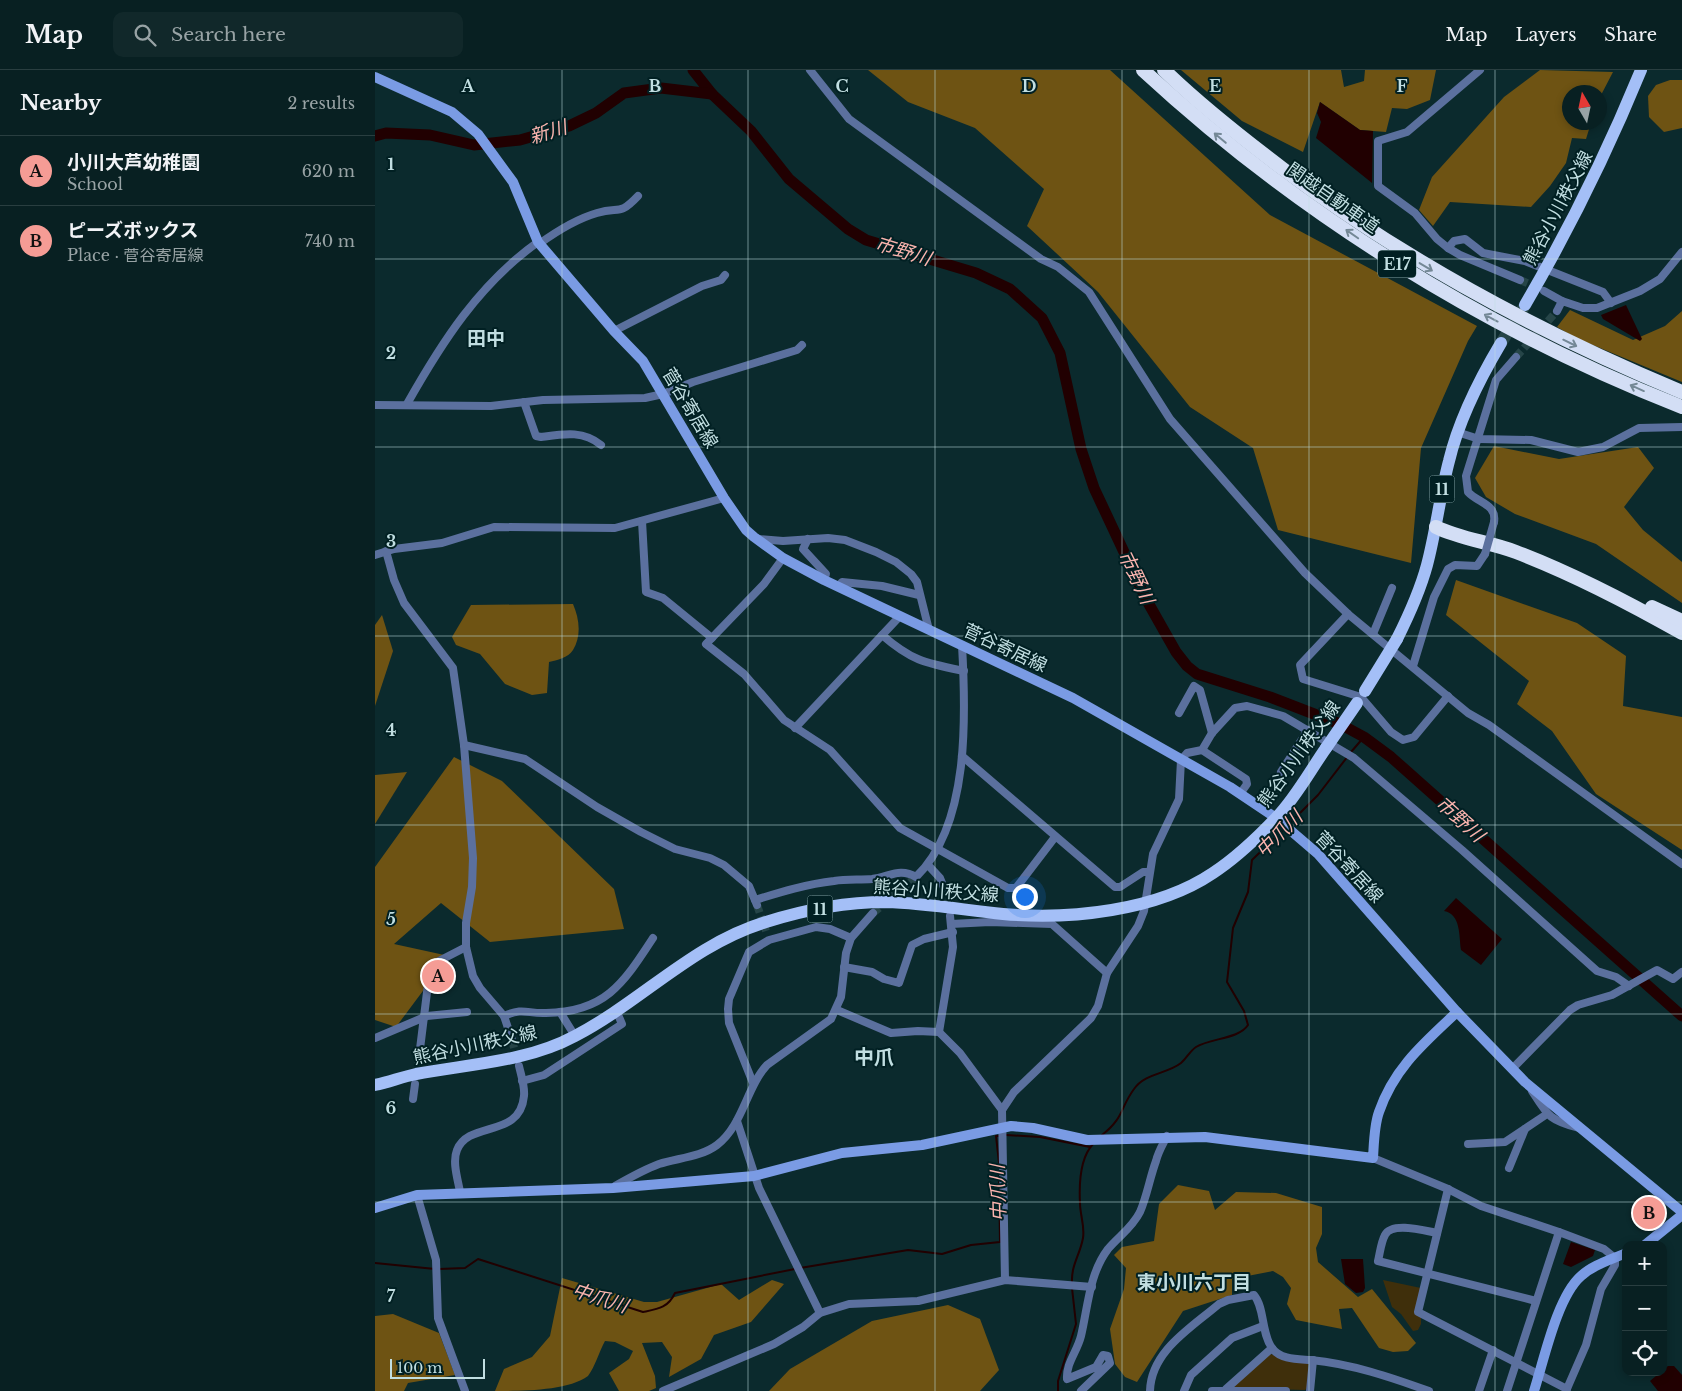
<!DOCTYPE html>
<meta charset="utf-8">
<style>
:root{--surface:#082022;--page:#11282a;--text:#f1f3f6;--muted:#98a3a5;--line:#293e40;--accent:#f59c95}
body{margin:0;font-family:"Libre Baskerville","Noto Sans JP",serif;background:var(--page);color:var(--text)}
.controls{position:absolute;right:15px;bottom:15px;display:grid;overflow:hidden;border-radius:10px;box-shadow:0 2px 8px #0003}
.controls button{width:45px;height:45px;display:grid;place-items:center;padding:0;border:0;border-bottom:1px solid var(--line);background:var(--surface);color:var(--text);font:25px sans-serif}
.compass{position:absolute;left:1187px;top:15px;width:45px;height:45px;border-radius:50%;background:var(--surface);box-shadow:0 2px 8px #0003;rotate:351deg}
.scale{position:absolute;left:15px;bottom:12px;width:95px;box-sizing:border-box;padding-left:5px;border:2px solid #c1dee1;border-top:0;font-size:14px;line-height:18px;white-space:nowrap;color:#c1dee1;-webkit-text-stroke:4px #012023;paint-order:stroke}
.you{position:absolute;left:649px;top:826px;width:18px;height:18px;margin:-12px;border:4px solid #fff;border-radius:50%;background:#1a73e8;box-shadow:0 0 0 8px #1a73e833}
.badge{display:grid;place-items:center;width:32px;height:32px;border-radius:50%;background:var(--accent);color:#111;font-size:16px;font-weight:700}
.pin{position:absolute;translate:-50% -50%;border:2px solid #fff;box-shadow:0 1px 5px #0006}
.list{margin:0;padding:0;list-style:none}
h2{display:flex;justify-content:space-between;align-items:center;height:65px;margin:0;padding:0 20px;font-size:21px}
h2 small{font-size:16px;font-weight:400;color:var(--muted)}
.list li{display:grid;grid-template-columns:32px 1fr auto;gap:15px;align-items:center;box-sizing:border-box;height:70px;padding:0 20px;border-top:1px solid var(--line)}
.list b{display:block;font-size:19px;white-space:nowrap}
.list p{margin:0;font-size:16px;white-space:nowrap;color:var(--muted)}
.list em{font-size:16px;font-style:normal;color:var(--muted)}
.icon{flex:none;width:28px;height:28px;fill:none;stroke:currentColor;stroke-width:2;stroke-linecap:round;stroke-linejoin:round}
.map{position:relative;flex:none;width:1307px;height:1321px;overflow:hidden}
header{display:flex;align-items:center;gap:30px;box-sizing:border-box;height:70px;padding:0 25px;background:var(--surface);border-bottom:1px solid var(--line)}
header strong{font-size:24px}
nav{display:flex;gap:28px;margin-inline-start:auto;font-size:18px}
.search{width:350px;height:45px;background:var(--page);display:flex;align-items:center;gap:12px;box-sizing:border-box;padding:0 18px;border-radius:10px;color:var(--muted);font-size:19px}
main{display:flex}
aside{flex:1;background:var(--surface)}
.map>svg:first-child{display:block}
</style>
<header>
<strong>Map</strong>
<div class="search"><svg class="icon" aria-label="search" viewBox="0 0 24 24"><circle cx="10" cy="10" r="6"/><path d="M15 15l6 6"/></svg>Search here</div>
<nav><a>Map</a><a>Layers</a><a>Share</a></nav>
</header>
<main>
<aside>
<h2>Nearby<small>2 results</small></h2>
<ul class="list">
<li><span class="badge">A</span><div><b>小川大芦幼稚園</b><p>School</p></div><em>620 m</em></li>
<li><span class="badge">B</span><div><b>ピーズボックス</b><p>Place · 菅谷寄居線</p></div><em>740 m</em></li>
</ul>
</aside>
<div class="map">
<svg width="1307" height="1321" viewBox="0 0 1307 1321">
<rect width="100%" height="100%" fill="#0b2a2d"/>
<g fill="#3f2f0b">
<path d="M1008,1210L1046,1218V1254L1043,1260L1038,1261L1026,1244L1017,1237Z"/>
<path d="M895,1284L934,1292L932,1318L930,1320L860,1318L859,1316Z"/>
</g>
<g fill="#6e5313">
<path d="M493,0H735L895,145L1102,256L1093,271L1046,378L1036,493L903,460L878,378L815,337L723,222L652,156L669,119L600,58L533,32Z"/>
<path d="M806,0H966L969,17L989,11L990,0H1061L1055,30L1032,39L1017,38L1011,62L985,60L945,32L928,82L867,51Z"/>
<path d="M1165,0L1238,2L1225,27L1224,22H1194V52L1216,53L1211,69L1197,68L1191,93L1175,116L1156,137L1075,132L1058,156L1044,140L1057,107L1129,27Z"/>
<path d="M1295,10H1307V58L1289,62L1274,47L1273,26L1281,15Z"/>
<path d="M1195,240L1258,270L1290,256L1307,241V312L1201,268L1182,257Z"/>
<path d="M1119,376L1184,389L1263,377L1279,398L1249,437L1268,460L1307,492V533L1221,474L1140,444L1111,427L1100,408Z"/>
<path d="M1081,510L1202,553L1251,586L1248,636L1307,647V780L1221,724L1177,661L1142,634L1154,611L1071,545Z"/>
<path d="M198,534C204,548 207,565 198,580C193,588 182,590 174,592L172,623L157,625L130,614L105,584L81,575L77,567L96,535Z"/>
<path d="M7,545L18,581L0,636V555Z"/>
<path d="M79,687L127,711L239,819L249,859L115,872L66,833L19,874L74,886L21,957L0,950V797Z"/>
<path d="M32,702L0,754V705Z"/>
<path d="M803,1115L834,1121L840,1140L861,1122L901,1123L947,1137V1164L941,1178L943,1192L983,1227L997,1219L1041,1273L1033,1281L1018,1282L1004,1278L977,1238L964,1239L967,1259L921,1250L912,1234L916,1218L908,1207L898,1201L857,1209V1225L808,1241L762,1312L750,1307L740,1294L735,1259L749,1219L751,1198L739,1185L747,1177L779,1171L784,1134Z"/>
<path d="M187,1208L269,1232H282L346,1214L364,1230L397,1210L409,1214L376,1252L339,1265L326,1289L294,1307L297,1287L287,1272L267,1273L280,1306L281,1318L274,1321H244L234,1303L254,1289L258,1281L240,1272L230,1271C224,1282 220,1297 213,1306C193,1321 146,1321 120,1321L129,1299L157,1287L175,1266Z"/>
<path d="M573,1235L605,1249L624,1300L605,1321H394L415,1299L497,1251Z"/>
<path d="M18,1244L64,1263L80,1305L33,1313L29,1321H0V1246Z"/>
</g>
<g fill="#210001">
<path d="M945,32L985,60L998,61L997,113L941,68L946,52L942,43Z"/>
<path d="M1251,235L1267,269L1265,271L1228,249L1226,245Z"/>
<path d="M1081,828L1127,869L1106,895L1086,880C1084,866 1086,844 1069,841Z"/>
<path d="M1196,1172L1220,1180L1218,1186L1196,1197L1188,1194Z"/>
<path d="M966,1189H988L990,1218L988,1222L981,1223L970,1214Z"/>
<path d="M1293,1296H1299L1307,1305V1321H1283L1275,1311Z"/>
</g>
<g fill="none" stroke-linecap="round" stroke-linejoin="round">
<g stroke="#210001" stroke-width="2">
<path d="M976,682L989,667"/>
<path d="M914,754L943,725L973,686"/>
<path d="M631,1065L665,1067L715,1077"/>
<path d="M727,1065C749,1048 745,1038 759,1019C770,1003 792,1004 806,993C811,989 815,981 821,977C836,968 864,969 873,955L869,941L852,912L858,858L873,822L877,790L909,759"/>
<path d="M624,1093L621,1066H626"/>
<path d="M0,1193L60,1199"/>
<path d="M425,1198L533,1180L567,1184L596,1175L625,1172L624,1103"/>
<path d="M64,1199L90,1198L103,1189L268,1242C283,1239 293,1238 300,1223L420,1199"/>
<path d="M697,1213C696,1195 705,1185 708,1168C710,1156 705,1145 705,1133C704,1114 705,1088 718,1074"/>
<path d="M683,1321V1311L701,1254L697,1218"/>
</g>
<g stroke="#210001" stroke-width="11">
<path d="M318,0L337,24L376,61L414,109L473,159L491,170L601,203L635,219L667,248L685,283L706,379L719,418L771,529L801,582L812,596L822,604L895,627L965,654L989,667L1016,687L1307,946"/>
<path d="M0,66L11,63L55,65L99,75L145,70L194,56L221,43L249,23L286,18L337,24"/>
</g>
<g stroke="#264548" stroke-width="8" stroke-dasharray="8 4" stroke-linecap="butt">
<path d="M1145,210L1164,218"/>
<path d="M1141,287L1182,241"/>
<path d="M569,818L574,841"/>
<path d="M382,835L391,861"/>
<path d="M498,843L541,807"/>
<path d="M137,970L142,989"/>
<path d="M41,1007L44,987"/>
</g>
<path stroke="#264548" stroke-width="12" stroke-dasharray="12 6" stroke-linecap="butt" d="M1126,273L1149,237"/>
<g stroke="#5b709e" stroke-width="8">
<path d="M435,0L474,49L666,189L683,197L714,222L795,349L930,503L973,544L1093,643L1114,655L1307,794"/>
<path d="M1105,0L1032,62L1003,71V116L1040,143L1062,169L1073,178L1085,185L1145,210"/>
<path d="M164,174C182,161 201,149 222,143C245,136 243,147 263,126"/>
<path d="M1073,178L1079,171L1090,169L1108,183L1150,191L1228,222L1236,233"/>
<path d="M1169,221L1187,231"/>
<path d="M1182,241L1187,231L1208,238H1222L1265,221L1285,209L1307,182"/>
<path d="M239,261L327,216L346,210L350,205"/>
<path d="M149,332L161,366L166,367C188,364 208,360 226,375"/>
<path d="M32,334C67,272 104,214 163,172"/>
<path d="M0,335L116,336L168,330L270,328L288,324L318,312L422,280L427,275"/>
<path d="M1082,362L1104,369L1156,370L1203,382L1228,377L1264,358L1307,357"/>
<path d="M267,451L271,522L288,528L337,568"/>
<path d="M1119,452C1122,434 1103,433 1093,422L1091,406L1121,310L1141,287"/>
<path d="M383,469L408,471L453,468L470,470L501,482L521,492L536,504L542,512L554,560"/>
<path d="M433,469L428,479L451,504L449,510"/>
<path d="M11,481L19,510L29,533L78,598L89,675L98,788L97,817L91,853V877L98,906L105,918L129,946L137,970"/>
<path d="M0,485L19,479L67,473L119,457L240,458L349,428"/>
<path d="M408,488L389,514L331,574L369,604L409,650L455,680L525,758L633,818H641L680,767"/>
<path d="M463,517L467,512L507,516L544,525"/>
<path d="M973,544L925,595L928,609L986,627L1016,662L1028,670L1039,667L1073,626"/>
<path d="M998,564L1017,518"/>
<path d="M507,565C537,591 550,593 589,601"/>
<path d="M1038,596L1059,527L1073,499L1080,495L1102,496L1110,484"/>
<path d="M804,643L819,616L825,620L837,663"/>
<path d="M420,658L525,546"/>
<path d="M89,675L150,689L222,737L266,762L300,779L335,788L349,795L374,816L382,835"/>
<path d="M827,680L871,709L872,714L865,724"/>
<path d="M587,686L740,817H745L768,802H773"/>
<path d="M906,702L933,660"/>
<path d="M553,795L565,808L569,818"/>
<path d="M380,830C406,822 432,814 459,811C471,809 484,810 497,809C514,807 525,797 541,807C595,755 591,645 587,575"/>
<path d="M576,854L615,852L677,854L732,903"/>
<path d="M469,897L497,902L509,909L524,913L537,875L549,869L578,862"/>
<path d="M462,940L516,963L543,961L564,962L585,983L627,1040"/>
<path d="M185,942L200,966"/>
<path d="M129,946C149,937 152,944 171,943C230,942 248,914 278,868"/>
<path d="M564,962L578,877L575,846"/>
<path d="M0,968L52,946L92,942"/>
<path d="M44,987L55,898L60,893L91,877"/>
<path d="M1137,999L1195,940L1203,935L1237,925L1282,900L1298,909L1307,902"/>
<path d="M147,1011L169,1005L247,954L241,940"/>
<path d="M378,1013L354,953L353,939L354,929L374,882L394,870L441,857L455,859L476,868"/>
<path d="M1157,1021C1173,1046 1174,1050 1204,1058"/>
<path d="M38,1029L40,1014"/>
<path d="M362,1051L384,1118L445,1243"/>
<path d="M1093,1074L1130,1072L1172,1044"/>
<path d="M998,1088L1073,1119L1106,1136L1184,1162L1229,1179L1240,1188V1195L1226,1219L1211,1275L1191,1321"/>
<path d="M1134,1098L1150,1059"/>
<path d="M240,1116C254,1108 268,1100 284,1094C303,1088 326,1087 342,1075C368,1055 371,1018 392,995L456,949L466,927L471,883L476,868L498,843"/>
<path d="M1073,1119L1043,1242L1192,1319"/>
<path d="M85,1122C83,1110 77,1092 82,1080C94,1050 145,1069 149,1026C150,1016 146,1005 144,996"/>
<path d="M42,1125L61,1190L63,1248L90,1321"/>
<path d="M1062,1163C1051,1161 1017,1151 1010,1165C1006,1172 1005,1183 1003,1191L1161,1231"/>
<path d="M630,1210L627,1040L639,1022L716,948L723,936L732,903L763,856L769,841L778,784L804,729L806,690L812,683L827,680L837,663L860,638L872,636L908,646L979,688L1087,780L1222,901L1241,907L1254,916"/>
<path d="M851,1319L897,1278"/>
<path d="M288,1321L399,1274L428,1257L445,1243L474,1234L543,1231L630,1210L717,1217"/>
<path d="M706,1321L735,1293L733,1286L728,1285L721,1297L692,1309C691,1293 702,1282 706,1266C713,1237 714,1204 733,1179C744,1166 757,1158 765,1142C772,1126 775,1107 781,1091C783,1082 788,1074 792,1066"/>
<path d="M775,1321C776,1281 816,1258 844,1234L853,1230L879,1225C890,1238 886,1263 897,1278C905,1290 924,1289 936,1290C977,1294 1015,1307 1054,1321"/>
<path d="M809,1321L816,1305L857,1268L888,1256"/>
<path d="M837,1321H911"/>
<path d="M935,1321L938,1290"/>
<path d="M1104,1321L1118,1280"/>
<path d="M1132,1321L1184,1162"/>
</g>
<g stroke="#7a9be4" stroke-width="10">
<path d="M0,7L77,42L103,64L138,112L163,172L239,261L268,291L349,428L371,460L379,467L408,488L449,510L698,628L855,717L901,748L943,784L1082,942L1150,1012L1307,1142"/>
<path d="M0,1138L42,1125L238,1118L379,1106L467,1083L547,1075L636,1056L658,1058L712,1070L830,1067L998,1088C999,1073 999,1056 1004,1042C1019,998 1049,973 1082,942"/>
<path d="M1270,1175L1307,1145"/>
<path d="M1159,1321C1169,1290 1182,1227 1206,1206C1218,1195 1235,1190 1251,1183"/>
</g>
<g stroke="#a4bff7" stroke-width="12">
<path d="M1150,235C1195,158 1232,83 1266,0"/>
<path d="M1022,569C1034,545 1045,521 1052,495C1061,461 1065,425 1074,391C1084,349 1104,310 1126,273"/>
<path d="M0,1015C14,1012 27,1007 41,1004C94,994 152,992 200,966C267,931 318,874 391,852C429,840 471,832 511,832C550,833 589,840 628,844C694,850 782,841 838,803C861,788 883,767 902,747C921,727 935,701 951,678"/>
</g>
<g stroke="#d3def5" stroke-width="14">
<path d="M768,0C925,145 1109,259 1307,337"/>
<path d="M789,0C826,36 867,68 908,99C1032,192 1165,263 1307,322"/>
<path d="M1061,457C1085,469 1115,472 1141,482C1196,503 1256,534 1307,563"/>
<path d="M1277,537L1307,551"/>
</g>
<path stroke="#5b709e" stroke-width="8" d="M1110,484L1119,452"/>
<g stroke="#a4bff7" stroke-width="12">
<path d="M990,621L1022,569"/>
<path d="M951,678L982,633"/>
</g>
</g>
<defs><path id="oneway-shaft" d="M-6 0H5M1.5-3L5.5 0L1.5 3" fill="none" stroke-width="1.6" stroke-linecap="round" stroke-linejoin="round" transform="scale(1.25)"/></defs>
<g stroke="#748896">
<use href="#oneway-shaft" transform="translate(845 68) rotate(-140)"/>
<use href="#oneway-shaft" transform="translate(977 164) rotate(-145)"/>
<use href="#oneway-shaft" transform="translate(1051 197) rotate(31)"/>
<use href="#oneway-shaft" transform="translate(1116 248) rotate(-152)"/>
<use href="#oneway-shaft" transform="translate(1195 273) rotate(26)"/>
<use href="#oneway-shaft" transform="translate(1262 318) rotate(-156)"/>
</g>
<path fill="none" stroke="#c1dee1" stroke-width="1" stroke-opacity="0.55" d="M187,0V1321M373,0V1321M560,0V1321M747,0V1321M934,0V1321M1120,0V1321M0,189H1307M0,377H1307M0,566H1307M0,755H1307M0,944H1307M0,1132H1307"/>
<g text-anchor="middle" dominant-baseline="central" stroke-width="4" stroke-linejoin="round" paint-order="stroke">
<g fill="#012023" stroke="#87a5a8" stroke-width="1">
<rect x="1003" y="180.5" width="38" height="27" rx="4"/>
<rect x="1054.5" y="405.5" width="25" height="27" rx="4"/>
<rect x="432.5" y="825.5" width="25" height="27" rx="4"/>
</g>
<g font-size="16" font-weight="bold" fill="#c1dee1">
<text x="1022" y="194">E17</text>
<text x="1067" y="419">11</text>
<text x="445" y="839">11</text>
</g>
<g font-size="18" fill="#c1dee1" stroke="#012023">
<text transform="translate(958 128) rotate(35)">関越自動車道</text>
<text transform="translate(1183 138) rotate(-62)">熊谷小川秩父線</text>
<text transform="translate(315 338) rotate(59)">菅谷寄居線</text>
<text transform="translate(630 578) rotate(25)">菅谷寄居線</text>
<text transform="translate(924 684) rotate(-54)">熊谷小川秩父線</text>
<text transform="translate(974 797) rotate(47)">菅谷寄居線</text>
<text transform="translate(561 821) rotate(4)">熊谷小川秩父線</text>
<text transform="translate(100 975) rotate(-12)">熊谷小川秩父線</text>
</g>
<g font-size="19" font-style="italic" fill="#fab4ae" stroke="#012023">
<text transform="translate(173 62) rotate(-17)">新川</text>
<text transform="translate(528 181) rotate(17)">市野川</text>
<text transform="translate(761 507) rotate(64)">市野川</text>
<text transform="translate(1085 749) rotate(42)">市野川</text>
<text transform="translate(904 764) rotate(-45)">中爪川</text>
<text transform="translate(623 1123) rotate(-92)">中爪川</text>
<text transform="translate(225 1228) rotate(18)">中爪川</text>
</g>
<g font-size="19" font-weight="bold" fill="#c1dee1" stroke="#012023">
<text x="111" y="268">田中</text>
<text x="819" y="1212">東小川六丁目</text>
</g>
<g font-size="20" font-weight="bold" fill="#c1dee1" stroke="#012023">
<text x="499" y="987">中爪</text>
</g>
</g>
<g font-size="16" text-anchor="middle" font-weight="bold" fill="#c1dee1" stroke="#012023" stroke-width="4" stroke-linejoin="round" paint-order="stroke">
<text x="93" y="22">A</text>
<text x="280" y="22">B</text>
<text x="467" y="22">C</text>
<text x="654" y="22">D</text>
<text x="840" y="22">E</text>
<text x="1027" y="22">F</text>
<text x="16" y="100">1</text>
<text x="16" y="289">2</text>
<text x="16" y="477">3</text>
<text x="16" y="666">4</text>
<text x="16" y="855">5</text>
<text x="16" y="1044">6</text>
<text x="16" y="1232">7</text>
</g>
</svg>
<div class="controls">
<button>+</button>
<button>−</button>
<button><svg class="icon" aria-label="locate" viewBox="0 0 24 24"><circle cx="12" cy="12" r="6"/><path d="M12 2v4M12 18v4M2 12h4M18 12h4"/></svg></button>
</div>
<svg class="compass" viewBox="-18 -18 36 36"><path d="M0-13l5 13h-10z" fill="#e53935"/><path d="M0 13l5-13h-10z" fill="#98a3a5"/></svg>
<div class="scale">100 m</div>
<div class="you"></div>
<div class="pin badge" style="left:63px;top:906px">A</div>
<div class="pin badge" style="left:1274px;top:1143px">B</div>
</div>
</main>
